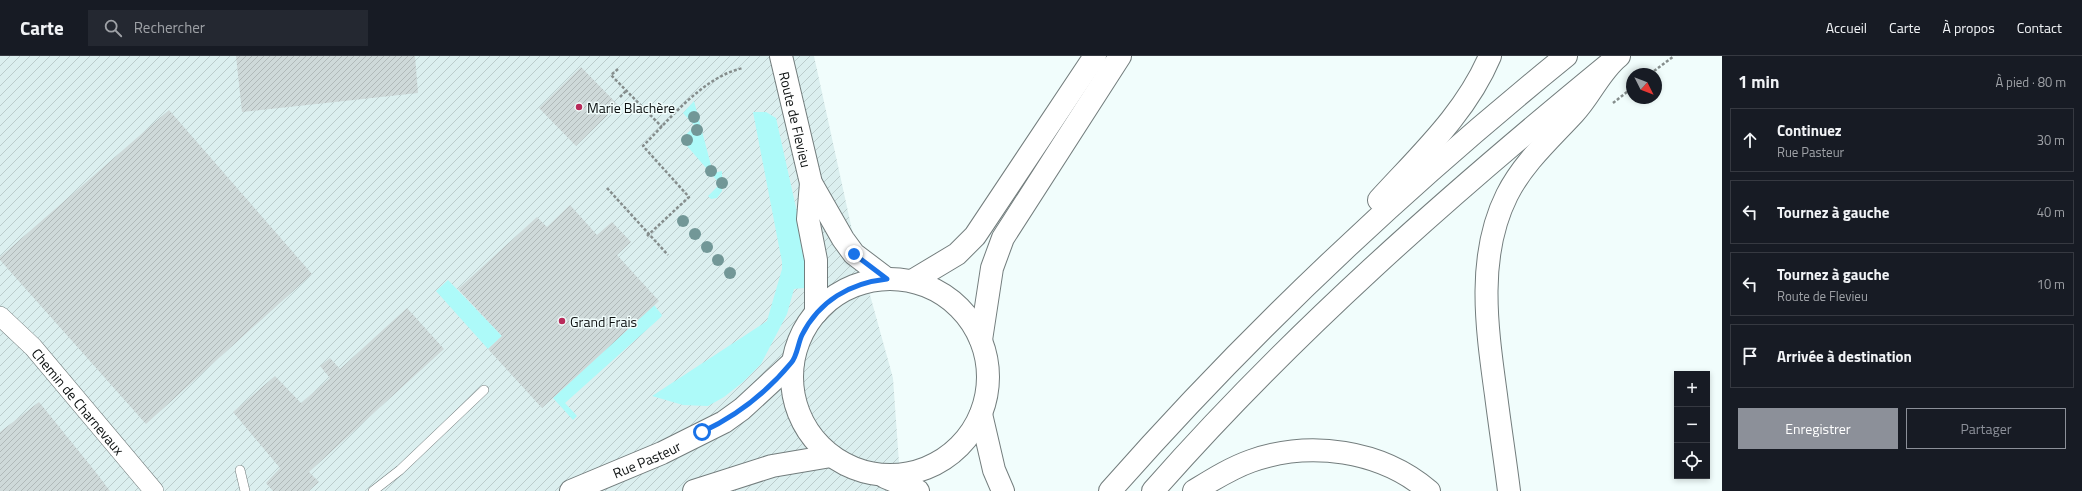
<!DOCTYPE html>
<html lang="fr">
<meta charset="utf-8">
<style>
:root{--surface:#171b24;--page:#242831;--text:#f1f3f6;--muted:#9ea1a6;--line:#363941;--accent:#8c9099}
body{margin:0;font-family:"Titillium Web",sans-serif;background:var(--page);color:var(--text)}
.controls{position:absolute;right:12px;bottom:12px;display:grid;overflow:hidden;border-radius:0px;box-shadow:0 2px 6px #0003}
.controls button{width:36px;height:36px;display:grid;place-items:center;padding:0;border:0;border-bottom:1px solid var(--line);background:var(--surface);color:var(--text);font:20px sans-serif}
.compass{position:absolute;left:1626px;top:12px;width:36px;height:36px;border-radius:50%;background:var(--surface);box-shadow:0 2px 6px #0003;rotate:132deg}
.stop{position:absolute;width:12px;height:12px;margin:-9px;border:3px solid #1a73e8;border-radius:50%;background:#fff}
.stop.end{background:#1a73e8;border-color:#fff;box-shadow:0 1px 4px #0008}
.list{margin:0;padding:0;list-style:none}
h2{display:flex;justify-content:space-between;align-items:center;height:52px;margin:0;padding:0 16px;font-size:17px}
h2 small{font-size:13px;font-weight:400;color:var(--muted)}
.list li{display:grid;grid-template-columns:26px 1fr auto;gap:12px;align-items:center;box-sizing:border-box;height:64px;margin:0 8px 8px;padding:0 8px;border:1px solid var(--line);border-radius:0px}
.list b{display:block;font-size:15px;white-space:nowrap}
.list p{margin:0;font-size:13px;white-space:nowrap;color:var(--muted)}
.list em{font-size:13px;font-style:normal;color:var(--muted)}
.actions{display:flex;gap:8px;padding:12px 16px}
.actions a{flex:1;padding:9px 0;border:1px solid var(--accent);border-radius:0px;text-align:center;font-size:14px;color:var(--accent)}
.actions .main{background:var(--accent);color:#fff}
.icon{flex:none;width:22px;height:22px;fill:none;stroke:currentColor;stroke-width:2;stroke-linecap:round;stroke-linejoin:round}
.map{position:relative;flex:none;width:1722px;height:435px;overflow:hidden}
header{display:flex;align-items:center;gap:24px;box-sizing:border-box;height:56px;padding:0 20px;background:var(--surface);border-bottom:1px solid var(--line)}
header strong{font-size:19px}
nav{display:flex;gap:22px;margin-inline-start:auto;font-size:14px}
.search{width:280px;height:36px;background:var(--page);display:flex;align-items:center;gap:10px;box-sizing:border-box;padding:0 14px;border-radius:0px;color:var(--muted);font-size:15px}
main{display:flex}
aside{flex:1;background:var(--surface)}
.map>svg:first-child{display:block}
</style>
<header>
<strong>Carte</strong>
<div class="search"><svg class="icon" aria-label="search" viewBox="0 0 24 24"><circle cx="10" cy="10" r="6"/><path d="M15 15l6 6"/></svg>Rechercher</div>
<nav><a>Accueil</a><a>Carte</a><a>À propos</a><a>Contact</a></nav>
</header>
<main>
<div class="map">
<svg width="1722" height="435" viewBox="0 0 1722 435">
<defs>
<pattern id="industrial-furrows" width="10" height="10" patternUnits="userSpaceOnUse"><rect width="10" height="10" fill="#dbefef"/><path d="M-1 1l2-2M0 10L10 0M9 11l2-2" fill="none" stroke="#bcc"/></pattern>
<pattern id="building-hatch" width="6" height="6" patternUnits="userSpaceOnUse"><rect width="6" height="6" fill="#ced9d9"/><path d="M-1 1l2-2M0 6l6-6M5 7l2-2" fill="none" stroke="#b0b9b9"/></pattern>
</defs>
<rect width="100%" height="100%" fill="#f1fdfc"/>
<path fill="url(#industrial-furrows)" d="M0,0H814L852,174L893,322L901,435H0Z"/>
<g fill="#adfaf9">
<path d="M694,45L713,117L722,115V135L717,142L711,143L708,140L720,128L681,83L695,70L683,57Z"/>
<path d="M753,56H766L776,62L807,201V227L804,232L794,233L787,258L761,308L743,326L724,341L708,350L683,349L652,340L767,265L782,213V206Z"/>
<path d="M448,224L502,280L488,293L436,235Z"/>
<path d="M654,249L662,259L661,261L565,347L577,360L573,364L553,342Z"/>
</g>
<g fill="url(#building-hatch)">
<path d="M236,0H415L418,37L242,56Z"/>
<path d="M581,11L618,49L576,90L539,52Z"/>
<path d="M169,54L312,218L146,368L0,204V201Z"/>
<path d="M570,149L597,179L612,166L631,186L617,199L659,245L542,352L488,293L502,280L458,233L537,161L547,171Z"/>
<path d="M407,252L444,293L309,416L319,426L309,435H273L266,427L280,412L233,356L275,320L301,347L330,322L320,310L330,302L340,313Z"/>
<path d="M39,346L94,414L110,435H0V376Z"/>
</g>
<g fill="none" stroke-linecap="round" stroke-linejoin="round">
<g stroke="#737d7d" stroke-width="10">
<g id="service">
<path d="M240,414L245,435"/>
<path d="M373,435L400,414L484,334"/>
</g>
</g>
<g stroke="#737d7d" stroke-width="20">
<g id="minor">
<path id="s1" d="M0,260L33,291L154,435"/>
</g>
</g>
<g stroke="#737d7d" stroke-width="24">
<g id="tertiary">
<path id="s2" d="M781,0L811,127L843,183L854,198L887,223"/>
<path d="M811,127L808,163L816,204V257"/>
</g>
</g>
<g stroke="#737d7d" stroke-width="24">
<g id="secondary">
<circle cx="890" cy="321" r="98"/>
<path d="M981,358L994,414L1003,435"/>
<path d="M885,421L918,435"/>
<path id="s3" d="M571,435L662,397L724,366L742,353L793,306"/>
<path d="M694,435L772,410L831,400"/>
</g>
</g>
<g stroke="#737d7d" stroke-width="24">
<g id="trunk">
<path d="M912,225L957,198L975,180L1095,0"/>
<path d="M1509,435C1505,403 1500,371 1496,339C1487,273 1476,201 1507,139C1523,107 1550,83 1574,57C1591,39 1600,15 1619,0"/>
</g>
</g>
<g stroke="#737d7d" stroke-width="24">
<g id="motorway">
<path d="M1379,144C1420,99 1466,57 1490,0"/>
<path d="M981,284L992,212L1003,182L1120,0"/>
<path d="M1110,435C1250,276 1402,133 1566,0"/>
<path d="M1153,435C1291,278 1448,140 1609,8"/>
<path d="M1194,435C1212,424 1231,412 1251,405C1310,384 1381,394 1429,435"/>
</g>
</g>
<g stroke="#858d8c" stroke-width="2.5" stroke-dasharray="3 2" stroke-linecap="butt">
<path d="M618,13L611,19L662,71"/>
<path d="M1650,18L1674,0"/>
<path d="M620,41L626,35"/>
<path d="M1613,47L1632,32"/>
<path d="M607,132L668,199"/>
<path d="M647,180L689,141L643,90C671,62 703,21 743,12"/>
</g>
<use href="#service" stroke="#fff" stroke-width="9"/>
<use href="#minor" stroke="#fff" stroke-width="19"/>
<use href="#tertiary" stroke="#fff" stroke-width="22"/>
<use href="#secondary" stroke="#fff" stroke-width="22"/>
<use href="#trunk" stroke="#fff" stroke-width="22"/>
<use href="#motorway" stroke="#fff" stroke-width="22"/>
</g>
<g fill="#729797">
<circle cx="694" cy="61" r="6"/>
<circle cx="697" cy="74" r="6"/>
<circle cx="687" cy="84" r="6"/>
<circle cx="711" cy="115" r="6"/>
<circle cx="722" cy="127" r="6"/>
<circle cx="683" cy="165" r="6"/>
<circle cx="695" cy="178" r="6"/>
<circle cx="707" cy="191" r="6"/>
<circle cx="718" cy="204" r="6"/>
<circle cx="730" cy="217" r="6"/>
</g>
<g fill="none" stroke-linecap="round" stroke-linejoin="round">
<path stroke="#1a73e8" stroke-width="5" d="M702,376C736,360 767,336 791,307C797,301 798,287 802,279C819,245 850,227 887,223L854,198"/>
</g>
<g fill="#b82a5a" stroke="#f1fdfc" stroke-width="1.5">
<circle cx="579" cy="51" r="4"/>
<circle cx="562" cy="265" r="4"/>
</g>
<g text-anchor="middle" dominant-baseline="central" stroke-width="3" stroke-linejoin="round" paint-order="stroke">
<g font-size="14" fill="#0b0f0f" stroke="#f1fdfc" text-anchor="start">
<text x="587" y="51">Marie Blachère</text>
<text x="570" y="265">Grand Frais</text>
</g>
<g font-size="14" fill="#0b0f0f" stroke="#f1fdfc">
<text stroke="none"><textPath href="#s2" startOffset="65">Route de Flevieu</textPath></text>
<text stroke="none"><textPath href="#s1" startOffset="116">Chemin de Charnevaux</textPath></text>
<text stroke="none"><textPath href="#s3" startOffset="82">Rue Pasteur</textPath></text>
</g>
</g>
</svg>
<div class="controls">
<button>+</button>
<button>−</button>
<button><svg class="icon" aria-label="locate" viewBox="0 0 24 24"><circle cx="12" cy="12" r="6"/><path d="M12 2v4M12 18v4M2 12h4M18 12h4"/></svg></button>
</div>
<svg class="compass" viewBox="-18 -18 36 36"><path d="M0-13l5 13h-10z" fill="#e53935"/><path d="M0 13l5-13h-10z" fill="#9ea1a6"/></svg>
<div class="stop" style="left:702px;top:376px"></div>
<div class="stop end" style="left:854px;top:198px"></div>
</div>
<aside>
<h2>1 min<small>À pied · 80 m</small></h2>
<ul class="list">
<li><svg class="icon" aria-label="ahead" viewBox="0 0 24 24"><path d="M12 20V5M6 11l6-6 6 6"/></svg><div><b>Continuez</b><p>Rue Pasteur</p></div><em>30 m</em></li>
<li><svg class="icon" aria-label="left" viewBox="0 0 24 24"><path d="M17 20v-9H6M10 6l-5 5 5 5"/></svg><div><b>Tournez à gauche</b></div><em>40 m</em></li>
<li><svg class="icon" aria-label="left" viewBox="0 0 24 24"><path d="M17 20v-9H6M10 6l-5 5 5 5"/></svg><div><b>Tournez à gauche</b><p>Route de Flevieu</p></div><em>10 m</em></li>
<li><svg class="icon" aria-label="arrive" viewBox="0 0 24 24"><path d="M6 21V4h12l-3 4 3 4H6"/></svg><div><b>Arrivée à destination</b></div></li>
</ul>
<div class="actions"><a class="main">Enregistrer</a><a>Partager</a></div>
</aside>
</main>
